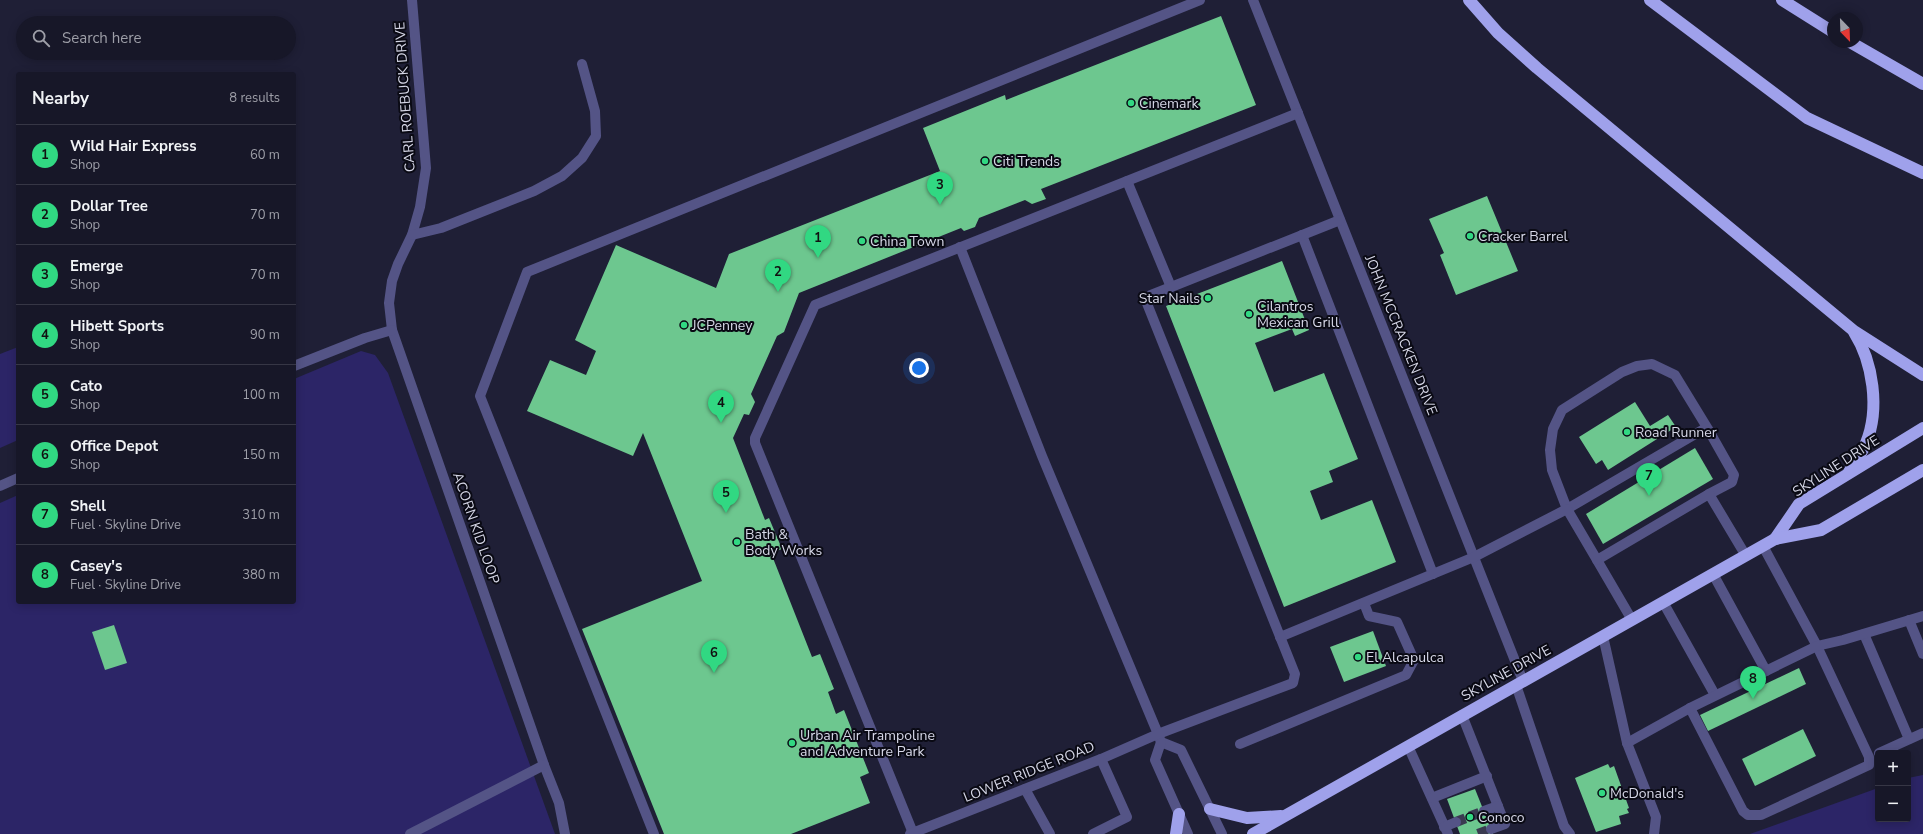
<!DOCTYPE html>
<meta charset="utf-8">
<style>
:root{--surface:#171728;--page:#202030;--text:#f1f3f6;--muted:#9e9fa8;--line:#363645;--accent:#31d882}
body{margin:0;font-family:"Nunito Sans",sans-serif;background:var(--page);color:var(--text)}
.controls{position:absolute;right:12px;bottom:12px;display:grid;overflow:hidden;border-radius:4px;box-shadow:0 2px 10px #0003}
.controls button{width:36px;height:36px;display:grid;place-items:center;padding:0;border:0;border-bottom:1px solid var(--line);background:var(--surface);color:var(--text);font:20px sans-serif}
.compass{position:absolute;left:1827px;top:12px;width:36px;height:36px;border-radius:50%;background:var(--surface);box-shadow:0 2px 10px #0003;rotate:157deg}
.you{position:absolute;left:919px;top:368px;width:14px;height:14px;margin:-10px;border:3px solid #fff;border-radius:50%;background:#1a73e8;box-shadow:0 0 0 6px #1a73e833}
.badge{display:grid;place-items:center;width:26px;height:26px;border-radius:50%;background:var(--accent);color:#111;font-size:13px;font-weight:700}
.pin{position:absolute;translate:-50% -33px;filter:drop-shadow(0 1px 2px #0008)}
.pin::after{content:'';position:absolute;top:21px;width:14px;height:12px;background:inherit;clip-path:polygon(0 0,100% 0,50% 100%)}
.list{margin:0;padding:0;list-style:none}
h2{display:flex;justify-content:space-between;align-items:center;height:52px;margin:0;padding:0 16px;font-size:17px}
h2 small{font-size:13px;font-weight:400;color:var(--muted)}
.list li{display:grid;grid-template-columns:26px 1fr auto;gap:12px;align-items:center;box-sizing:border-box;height:60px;padding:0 16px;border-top:1px solid var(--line)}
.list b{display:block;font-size:15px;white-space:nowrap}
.list p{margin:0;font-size:13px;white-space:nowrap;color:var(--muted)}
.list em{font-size:13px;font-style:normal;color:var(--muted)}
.icon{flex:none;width:22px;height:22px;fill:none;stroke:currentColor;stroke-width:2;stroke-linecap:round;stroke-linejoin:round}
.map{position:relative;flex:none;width:1923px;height:834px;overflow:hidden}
.search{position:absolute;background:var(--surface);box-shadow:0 2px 10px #0003;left:16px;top:16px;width:280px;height:44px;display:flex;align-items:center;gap:10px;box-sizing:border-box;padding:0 14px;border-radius:22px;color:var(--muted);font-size:15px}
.panel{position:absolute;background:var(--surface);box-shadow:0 2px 10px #0003;left:16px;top:72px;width:280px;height:532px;border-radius:4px}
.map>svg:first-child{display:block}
</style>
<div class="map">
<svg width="1923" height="834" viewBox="0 0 1923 834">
<rect width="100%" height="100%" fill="#1f1f36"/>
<g fill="#2c2567">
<path d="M18,347V440L0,448V354Z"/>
<path d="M361,351L375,355L388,373L555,834H0V503L18,495V602H294V379Z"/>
<path d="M1923,775V834H1750L1878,788V819H1908V778Z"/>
</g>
<g fill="#6dc78f">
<path d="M1221,16L1256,105L1041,189L1046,199L1032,204L1025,200L979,218L975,227L964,231L961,228L799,293L784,332L777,336L751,394L755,402L749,415L744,414L733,438L765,520L769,518L782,549L771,553L812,657L820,654L834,689L828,692L836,714L844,710L869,773L860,777L870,803L791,834H664L582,629L702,581L643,433L633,456L527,411L550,360L586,375L596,351L575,340L616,245L716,288L729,254L940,171L923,128L1005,95L1006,100Z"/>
<path d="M1487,196L1518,271L1456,295L1440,255L1444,253L1429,219Z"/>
<path d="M1282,261L1309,330L1295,336L1292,329L1255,343L1274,392L1324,373L1358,459L1329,471L1333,482L1310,491L1321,520L1372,500L1396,562L1284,607L1166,306Z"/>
<path d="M1635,402L1650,426L1668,415L1676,427L1608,470L1602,460L1596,464L1579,437Z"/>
<path d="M1695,448L1713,479L1603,544L1586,514Z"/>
<path d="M114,625L127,663L105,670L92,632Z"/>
<path d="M1373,631L1386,666L1344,682L1330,647Z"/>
<path d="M1799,668L1806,684L1708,731L1700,715Z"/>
<path d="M1803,729L1816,756L1755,786L1742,759Z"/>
<path d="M1608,764L1610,768L1614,766L1629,808L1627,809L1629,813L1619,816L1621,824L1596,832L1575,778Z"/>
<path d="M1475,789L1493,834H1460L1447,799Z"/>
</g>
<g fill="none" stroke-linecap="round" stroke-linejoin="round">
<g stroke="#3a3b51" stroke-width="10" stroke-dasharray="10 5" stroke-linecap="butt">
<path d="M1456,822L1484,811"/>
<path d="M1478,834L1491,829"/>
</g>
<g stroke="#545486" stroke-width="10">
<path d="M412,0L426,168L420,207L412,235L398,264L392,281L389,303L392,330L544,765L559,803L565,834"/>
<path d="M1253,0L1523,681"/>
<path d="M1127,181L1171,287"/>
<path d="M412,235L441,228L534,191L562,176L582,158L596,136L595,111L582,64"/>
<path d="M1302,235L1433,574"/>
<path d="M960,247L1042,456L1158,734L1161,742L1181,750L1222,834"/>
<path d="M294,366L365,338L392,330"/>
<path d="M1708,429L1675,375L1652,364L1637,366L1622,372L1562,410L1553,429L1550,450L1552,470L1567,509L1704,429H1708L1734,475L1732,482L1709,494"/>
<path d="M0,486L18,478"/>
<path d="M1713,574L1766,671"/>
<path d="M1663,602L1715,695"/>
<path d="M1632,620L1597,560L1709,494L1746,556"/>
<path d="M1909,620L1923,654"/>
<path d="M1864,634L1909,739"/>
<path d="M1603,636L1627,743L1656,817L1654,834"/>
<path d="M1280,637L1474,557L1567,509L1597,560"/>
<path d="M1516,685L1564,826L1570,834"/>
<path d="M1690,708L1743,811L1748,815H1761L1869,765V757L1817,646L1763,546"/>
<path d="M1462,715L1505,824L1491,829"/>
<path d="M1161,742L1155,760L1188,834"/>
<path d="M1627,743L1690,708L1817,646L1843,640L1923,616"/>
<path d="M1240,744L1406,675L1414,660L1397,622L1369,616L1364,603"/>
<path d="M1408,746L1448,834"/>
<path d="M1879,753L1923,733"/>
<path d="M1025,789L1050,834"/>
<path d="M1432,798L1487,776"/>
<path d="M1484,811L1498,806"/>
<path d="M1444,827L1456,822"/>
<path d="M913,833L755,443V438L815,305L1298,113"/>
<path d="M410,834L544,765"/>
<path d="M654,834L480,396L527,272L1200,0"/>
<path d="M910,834L1101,759L1158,734L1293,683L1295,674L1146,301L1151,295L1340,220"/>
<path d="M1093,834L1127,817L1101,759"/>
</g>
<g stroke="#9fa1eb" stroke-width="12">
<path d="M1469,0L1498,33L1537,68L1854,331L1923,375"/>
<path d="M1650,0L1807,118L1923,173"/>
<path d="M1782,0L1833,32"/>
<path d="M1850,42L1923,84"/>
<path d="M1849,472C1855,463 1862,453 1866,443C1880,409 1873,362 1854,332"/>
<path d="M1775,539L1799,504L1923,428"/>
<path d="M1210,809L1247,818L1281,816"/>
<path d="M1176,834L1179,814"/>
<path d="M1253,834L1775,539L1821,530L1923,470"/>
</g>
</g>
<g fill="#31d882" stroke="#0a0a14" stroke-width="1.5">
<circle cx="1131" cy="103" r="4"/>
<circle cx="985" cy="161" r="4"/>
<circle cx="1470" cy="236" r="4"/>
<circle cx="862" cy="241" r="4"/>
<circle cx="1208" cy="298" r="4"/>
<circle cx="1249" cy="314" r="4"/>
<circle cx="684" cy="325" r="4"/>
<circle cx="1627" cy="432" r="4"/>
<circle cx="737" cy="542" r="4"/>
<circle cx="1358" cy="657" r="4"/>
<circle cx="792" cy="743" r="4"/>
<circle cx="1602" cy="793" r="4"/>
<circle cx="1470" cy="817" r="4"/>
</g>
<g text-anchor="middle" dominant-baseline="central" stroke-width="4" stroke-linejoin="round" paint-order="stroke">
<g font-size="14" fill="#d6d7e7" stroke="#0a0a14">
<text transform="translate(405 97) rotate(-94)">CARL ROEBUCK DRIVE</text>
<text transform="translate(1401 335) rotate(68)">JOHN MCCRACKEN DRIVE</text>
<text transform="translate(1836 466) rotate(-33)">SKYLINE DRIVE</text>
<text transform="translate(476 528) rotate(71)">ACORN KID LOOP</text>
<text transform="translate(1506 673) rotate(-29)">SKYLINE DRIVE</text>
<text transform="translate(1029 772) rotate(-22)">LOWER RIDGE ROAD</text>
</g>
<g font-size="14" fill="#d6d7e7" stroke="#0a0a14" text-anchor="start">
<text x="1139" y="103">Cinemark</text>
<text x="993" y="161">Citi Trends</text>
<text x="1478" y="236">Cracker Barrel</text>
<text x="870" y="241">China Town</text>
<text x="1200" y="298" text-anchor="end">Star Nails</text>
<text x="1257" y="306">Cilantros<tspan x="1257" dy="16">Mexican Grill</tspan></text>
<text x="692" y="325">JCPenney</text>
<text x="1635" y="432">Road Runner</text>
<text x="745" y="534">Bath &amp;<tspan x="745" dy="16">Body Works</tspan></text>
<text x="1366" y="657">El Alcapulca</text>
<text x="800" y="735">Urban Air Trampoline<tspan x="800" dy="16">and Adventure Park</tspan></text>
<text x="1610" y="793">McDonald's</text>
<text x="1478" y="817">Conoco</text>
</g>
</g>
</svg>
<div class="controls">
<button>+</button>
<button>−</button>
</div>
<svg class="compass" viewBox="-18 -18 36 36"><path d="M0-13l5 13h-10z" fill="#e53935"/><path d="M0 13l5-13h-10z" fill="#9e9fa8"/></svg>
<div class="you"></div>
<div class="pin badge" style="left:818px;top:258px">1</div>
<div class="pin badge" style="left:778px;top:292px">2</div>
<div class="pin badge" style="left:940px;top:205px">3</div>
<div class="pin badge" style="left:721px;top:423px">4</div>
<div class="pin badge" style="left:726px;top:513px">5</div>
<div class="pin badge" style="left:714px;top:673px">6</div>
<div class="pin badge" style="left:1649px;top:496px">7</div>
<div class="pin badge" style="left:1753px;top:699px">8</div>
<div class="search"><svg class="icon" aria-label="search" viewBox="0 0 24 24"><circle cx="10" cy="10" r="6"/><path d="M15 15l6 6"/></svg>Search here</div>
<section class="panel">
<h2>Nearby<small>8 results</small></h2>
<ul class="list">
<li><span class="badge">1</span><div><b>Wild Hair Express</b><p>Shop</p></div><em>60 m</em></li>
<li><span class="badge">2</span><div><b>Dollar Tree</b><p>Shop</p></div><em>70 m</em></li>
<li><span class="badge">3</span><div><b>Emerge</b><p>Shop</p></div><em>70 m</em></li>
<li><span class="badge">4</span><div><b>Hibett Sports</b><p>Shop</p></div><em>90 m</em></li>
<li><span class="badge">5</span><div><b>Cato</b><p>Shop</p></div><em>100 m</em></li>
<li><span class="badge">6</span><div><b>Office Depot</b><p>Shop</p></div><em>150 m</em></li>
<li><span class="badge">7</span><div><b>Shell</b><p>Fuel · Skyline Drive</p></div><em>310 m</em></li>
<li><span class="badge">8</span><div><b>Casey's</b><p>Fuel · Skyline Drive</p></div><em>380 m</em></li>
</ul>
</section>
</div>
